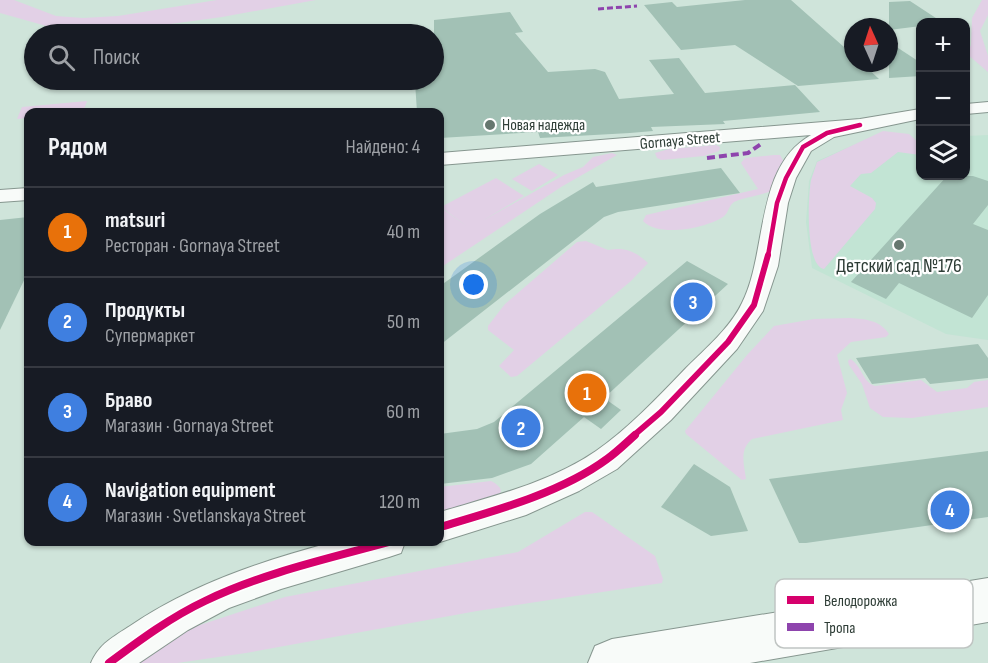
<!DOCTYPE html>
<html lang="ru">
<meta charset="utf-8">
<style>
:root{--surface:#171b24;--page:#20242c;--text:#f1f3f6;--muted:#9ea1a6;--line:#363941;--accent:#66776f}
body{margin:0;font-family:"Sofia Sans Condensed",sans-serif;background:var(--page);color:var(--text)}
.controls{position:absolute;right:18px;top:18px;display:grid;overflow:hidden;border-radius:12px;box-shadow:0 2px 4px #0004}
.controls button{width:54px;height:54px;display:grid;place-items:center;padding:0;border:0;border-bottom:2px solid var(--line);background:var(--surface);color:var(--text);font:30px sans-serif}
.compass{position:absolute;left:844px;top:18px;width:54px;height:54px;border-radius:50%;background:var(--surface);box-shadow:0 2px 4px #0004;rotate:357deg}
.you{position:absolute;left:474px;top:285px;width:21px;height:21px;margin:-15px;border:4px solid #fff;border-radius:50%;background:#1a73e8;box-shadow:0 0 0 9px #1a73e833}
.badge{display:grid;place-items:center;width:39px;height:39px;border-radius:50%;background:var(--accent);color:#fff;font-size:20px;font-weight:700}
.pin{position:absolute;translate:-50% -50%;border:3px solid #fff;box-shadow:0 2px 6px #0006}
.list{margin:0;padding:0;list-style:none}
h2{display:flex;justify-content:space-between;align-items:center;height:78px;margin:0;padding:0 24px;font-size:26px}
h2 small{font-size:20px;font-weight:400;color:var(--muted)}
.list li{display:grid;grid-template-columns:39px 1fr auto;gap:18px;align-items:center;box-sizing:border-box;height:90px;padding:0 24px;border-top:2px solid var(--line)}
.list b{display:block;font-size:22px;white-space:nowrap}
.list p{margin:0;font-size:20px;white-space:nowrap;color:var(--muted)}
.list em{font-size:20px;font-style:normal;color:var(--muted)}
.icon{flex:none;width:33px;height:33px;fill:none;stroke:currentColor;stroke-width:2;stroke-linecap:round;stroke-linejoin:round}
.map{position:relative;flex:none;width:988px;height:663px;overflow:hidden}
.search{position:absolute;background:var(--surface);box-shadow:0 2px 4px #0004;left:24px;top:24px;width:420px;height:66px;display:flex;align-items:center;gap:15px;box-sizing:border-box;padding:0 21px;border-radius:33px;color:var(--muted);font-size:22px}
.panel{position:absolute;background:var(--surface);box-shadow:0 2px 4px #0004;left:24px;top:108px;width:420px;height:438px;border-radius:12px}
.map>svg:first-child{display:block}
</style>
<div class="map">
<svg width="988" height="663" viewBox="0 0 988 663">
<rect width="100%" height="100%" fill="#cfe4da"/>
<path fill="#c2e4d4" d="M883,132L920,151V176H966V136L988,135V340L946,334L812,268L806,222L809,181L817,161Z"/>
<g fill="#e2d0e6">
<path d="M0,0H14L56,16L83,18L118,16L217,0H316L222,17L141,28L94,32L57,29L0,13Z"/>
<path d="M982,0H988V15L980,31L988,56V72L967,54L971,45L972,18Z"/>
<path d="M87,101L83,112H28V118L17,119L22,107Z"/>
<path d="M883,131L909,134L920,144V155L898,152L871,173L861,174L850,186L872,198L876,203L875,209L824,269C805,266 808,196 811,180C813,174 815,168 817,162Z"/>
<path d="M716,145L720,147L719,151L704,156L662,160L657,158L655,153L669,149Z"/>
<path d="M612,153L617,155L561,187L440,268V207L468,227L441,207L496,178L524,196L482,221L564,175L583,167L593,157Z"/>
<path d="M774,155H780L784,162L775,189C762,196 747,196 734,202C728,206 729,213 723,217C706,228 659,238 643,221L646,215L758,189L741,163L745,158Z"/>
<path d="M539,164L558,175L532,191L512,179Z"/>
<path d="M586,241L608,250C625,247 635,251 648,263L631,281L517,376L511,377L499,366L514,350L488,330V326L505,304L577,242Z"/>
<path d="M850,318C865,319 880,320 889,334L886,337L851,342L837,355L847,393L841,410L843,420L752,439C739,450 744,464 746,479L742,480L686,434L685,431L747,355L774,326L814,319Z"/>
<path d="M850,359C862,365 862,382 875,386L921,380L937,392L967,388L974,382L988,380V407L912,418L883,417L870,408L862,384L849,365L848,361Z"/>
<path d="M491,481C528,500 449,511 440,513V487Z"/>
<path d="M585,512H592L655,556L663,579L662,583L477,611L246,653L177,663H127L176,633L285,597L518,552Z"/>
</g>
<g fill="#a2c1b5">
<path d="M745,0H791L853,55V63H862L879,79L798,86L735,45L681,50L644,5L672,2L677,7Z"/>
<path d="M910,1L942,22H921V26L889,30V2Z"/>
<path d="M510,12L523,32L515,33L548,72L595,69L605,72L619,99L674,94L649,60L679,58L705,93L795,85L820,112L723,121L725,124L651,127L653,131L630,133L540,138L538,132L440,138V112H417L415,82L434,81V20Z"/>
<path d="M889,42L921,63V76L889,78Z"/>
<path d="M721,168L740,193L618,212L604,217L440,345V286L540,214L593,182L596,187Z"/>
<path d="M947,176H973L988,181V205L973,224L988,230V295L972,318L899,283L886,299L851,282Z"/>
<path d="M28,217V272L0,330V220Z"/>
<path d="M687,261L728,284L604,398L621,410L601,429L584,417L531,464L492,478L440,484V434L477,429L494,422Z"/>
<path d="M978,344L988,358V378L930,384L925,378L872,384L856,358Z"/>
<path d="M988,451V517L806,543H799L769,479Z"/>
<path d="M694,464L730,487L748,531L711,536L661,507Z"/>
</g>
<g fill="none" stroke-linecap="round" stroke-linejoin="round">
<g stroke="#86968f" stroke-width="2">
<g id="minor">
<path d="M988,102V112L966,114V104Z"/>
<path d="M920,109V119L834,137L811,151L796,178L788,203L778,266L763,311L737,349L671,420L617,469L579,491L526,515L440,542H439L440,512C493,496 549,483 596,451C629,428 658,397 686,368C706,348 730,328 742,303C768,252 754,167 811,135L440,165V153L860,119Z"/>
<path d="M28,188V200L0,202V190Z"/>
<path d="M333,542H405L401,553L389,557L281,589L229,608L188,630L139,663H91C99,644 113,637 130,626C192,584 261,561 333,542Z"/>
</g>
</g>
<g stroke="#86968f" stroke-width="2">
<path id="primary" d="M988,578V622L750,663H588L595,646L612,639Z"/>
</g>
<use href="#minor" fill="#f8fbf9" fill-rule="evenodd"/>
<use href="#primary" fill="#f8fbf9" fill-rule="evenodd"/>
<path stroke="#8e44ad" stroke-width="3" stroke-dasharray="6 3" stroke-linecap="butt" d="M598,9L637,6"/>
<path stroke="#8e44ad" stroke-width="4" stroke-dasharray="8 4" stroke-linecap="butt" d="M707,158L748,153L761,144"/>
<g stroke="#fff" stroke-width="8">
<path id="cycleway-far2" d="M768,256L777,203L786,178L803,147L827,133L860,125"/>
</g>
<g stroke="#fff" stroke-width="10">
<path id="cycleway-far1" d="M633,436L661,412L728,342L754,305L768,255"/>
</g>
<g stroke="#fff" stroke-width="11">
<g id="cycleway">
<path d="M440,527C494,511 561,493 607,459C617,452 626,443 635,435"/>
<path d="M109,663C140,640 171,617 205,601C263,573 327,559 389,542"/>
</g>
</g>
<use href="#cycleway-far2" stroke="#d6006c" stroke-width="4.5"/>
<use href="#cycleway-far1" stroke="#d6006c" stroke-width="6"/>
<use href="#cycleway" stroke="#d6006c" stroke-width="8"/>
</g>
<g fill="#66776f" stroke="#fff" stroke-width="2">
<circle cx="490" cy="125" r="6"/>
<circle cx="899" cy="245" r="6"/>
</g>
<g text-anchor="middle" dominant-baseline="central" stroke-width="4.5" stroke-linejoin="round" paint-order="stroke">
<g font-size="16" fill="#2e3d36" stroke="#fff" text-anchor="start">
<text x="502" y="125">Новая надежда</text>
</g>
<g font-size="16" fill="#2e3d36" stroke="#fff">
<text transform="translate(680 141) rotate(-5)">Gornaya Street</text>
</g>
<g font-size="20" fill="#2e3d36" stroke="#fff">
<text x="899" y="266">Детский сад №176</text>
</g>
</g>
<rect x="775" y="579" width="198" height="69" rx="9" fill="#fff" stroke="#c0c5c3" stroke-width="1.5"/>
<rect x="787" y="596" width="27" height="8" fill="#d6006c"/>
<rect x="787" y="623" width="27" height="8" fill="#8e44ad"/>
<g font-size="16" fill="#2e3d36">
<text x="824" y="606">Велодорожка</text>
<text x="824" y="633">Тропа</text>
</g>
</svg>
<div class="controls">
<button>+</button>
<button>−</button>
<button><svg class="icon" aria-label="layers" viewBox="0 0 24 24"><path d="M12 4l9 5-9 5-9-5zM3 14l9 5 9-5"/></svg></button>
</div>
<svg class="compass" viewBox="-18 -18 36 36"><path d="M0-13l5 13h-10z" fill="#e53935"/><path d="M0 13l5-13h-10z" fill="#9ea1a6"/></svg>
<div class="you"></div>
<div class="pin badge" style="left:587px;top:393px;background:#e8710a">1</div>
<div class="pin badge" style="left:521px;top:428px;background:#3f7fe0">2</div>
<div class="pin badge" style="left:693px;top:302px;background:#3f7fe0">3</div>
<div class="pin badge" style="left:950px;top:510px;background:#3f7fe0">4</div>
<div class="search"><svg class="icon" aria-label="search" viewBox="0 0 24 24"><circle cx="10" cy="10" r="6"/><path d="M15 15l6 6"/></svg>Поиск</div>
<section class="panel">
<h2>Рядом<small>Найдено: 4</small></h2>
<ul class="list">
<li><span class="badge" style="background:#e8710a">1</span><div><b>matsuri</b><p>Ресторан · Gornaya Street</p></div><em>40 m</em></li>
<li><span class="badge" style="background:#3f7fe0">2</span><div><b>Продукты</b><p>Супермаркет</p></div><em>50 m</em></li>
<li><span class="badge" style="background:#3f7fe0">3</span><div><b>Браво</b><p>Магазин · Gornaya Street</p></div><em>60 m</em></li>
<li><span class="badge" style="background:#3f7fe0">4</span><div><b>Navigation equipment</b><p>Магазин · Svetlanskaya Street</p></div><em>120 m</em></li>
</ul>
</section>
</div>
